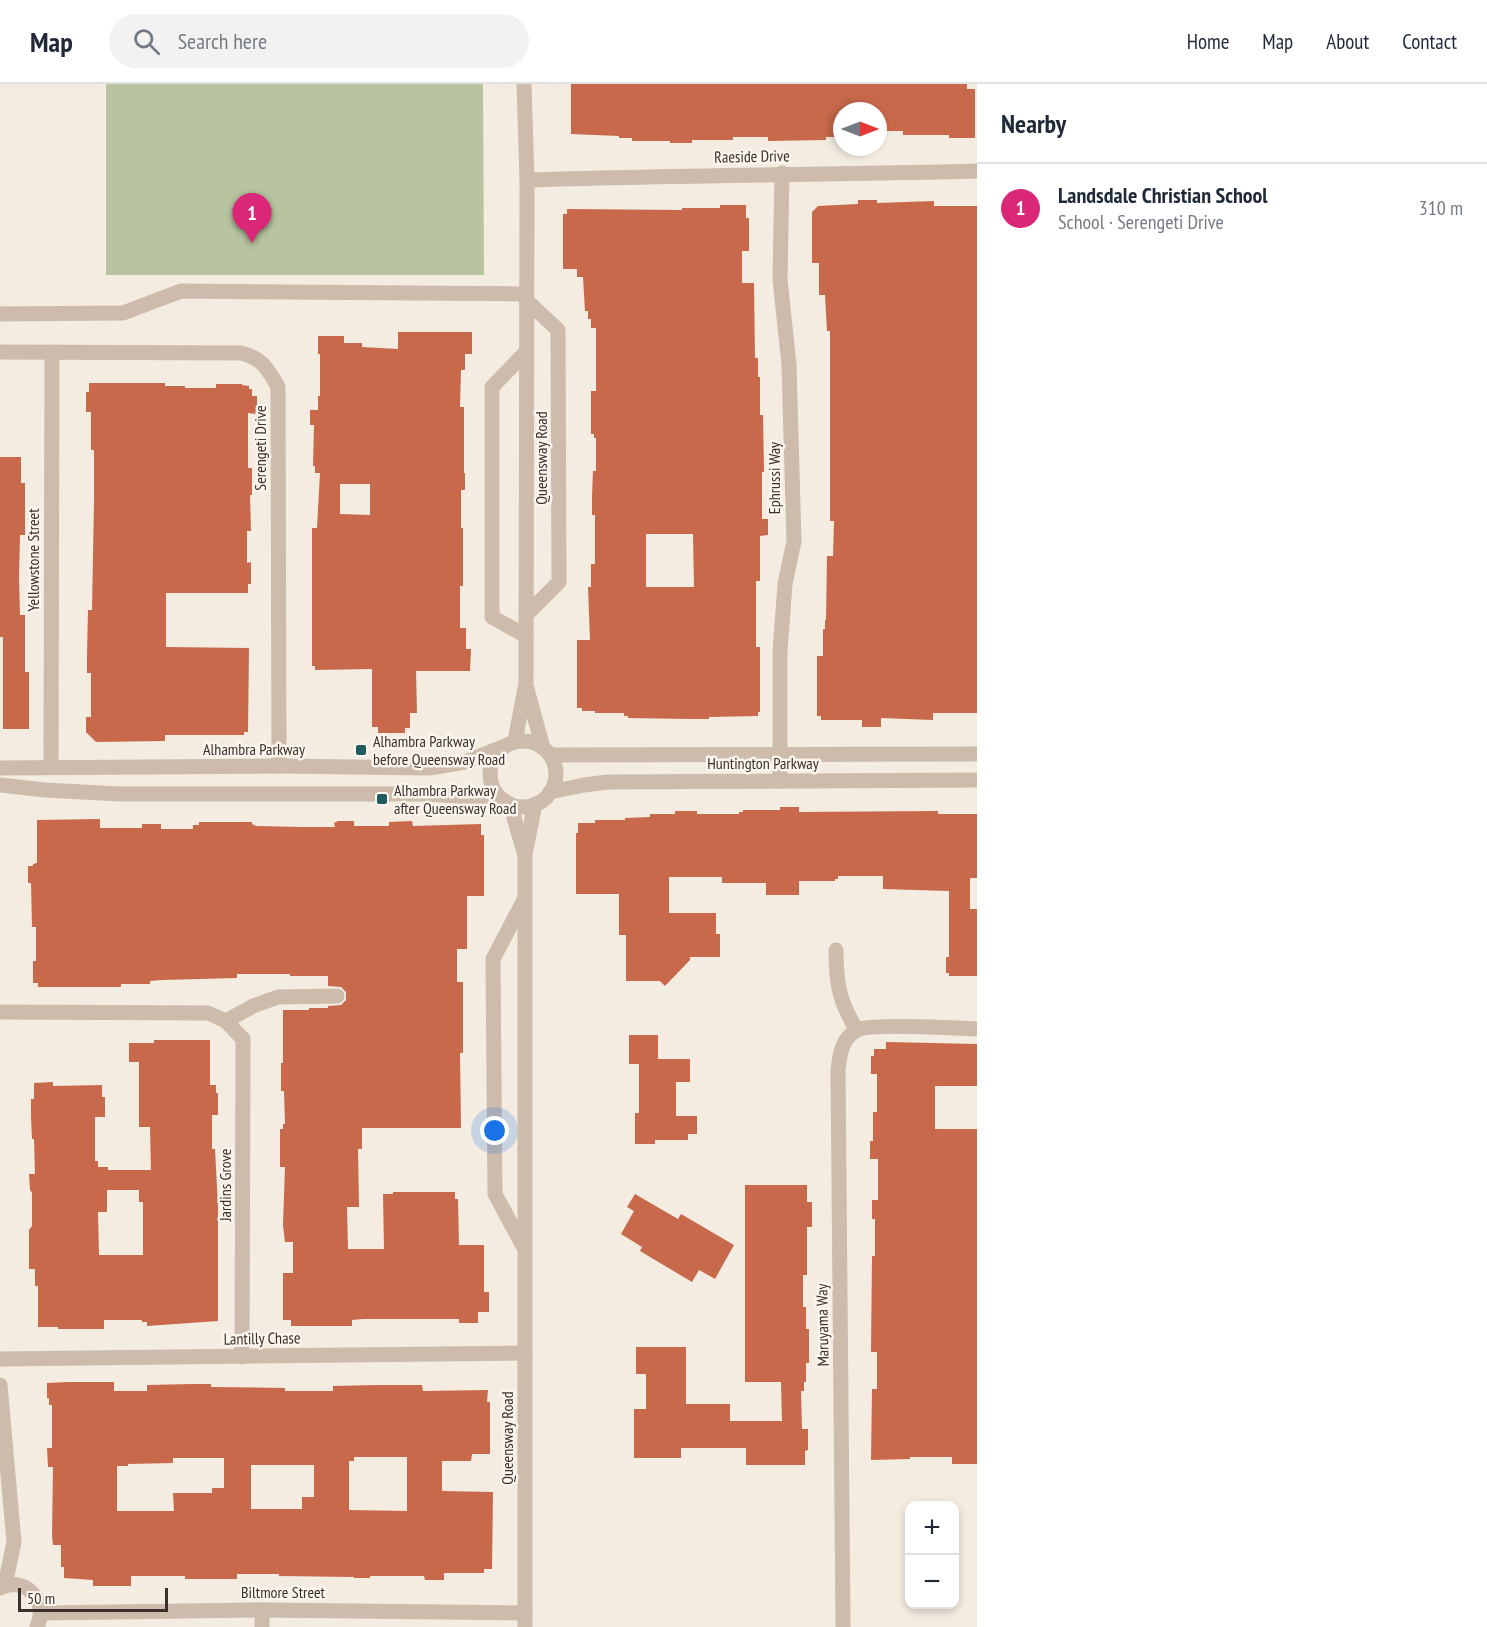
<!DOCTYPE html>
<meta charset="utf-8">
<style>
:root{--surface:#fff;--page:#f2f2f3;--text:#1f2937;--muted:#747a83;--line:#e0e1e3;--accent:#db2777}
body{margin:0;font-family:"PT Sans Narrow",sans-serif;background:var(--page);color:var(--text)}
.controls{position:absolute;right:18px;bottom:18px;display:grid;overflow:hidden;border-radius:12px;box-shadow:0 3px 9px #0003}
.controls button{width:54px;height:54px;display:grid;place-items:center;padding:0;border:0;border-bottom:2px solid var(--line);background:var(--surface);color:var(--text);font:30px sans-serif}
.compass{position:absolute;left:833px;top:18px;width:54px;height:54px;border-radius:50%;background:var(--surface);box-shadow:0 3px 9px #0003;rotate:90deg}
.scale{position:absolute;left:18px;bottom:15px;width:150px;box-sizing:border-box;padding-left:6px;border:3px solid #3b302b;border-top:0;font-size:16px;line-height:21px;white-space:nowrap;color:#3b302b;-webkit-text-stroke:4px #fbf5ee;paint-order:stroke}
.you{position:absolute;left:495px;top:1047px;width:21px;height:21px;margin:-15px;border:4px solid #fff;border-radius:50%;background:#1a73e8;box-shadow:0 0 0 9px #1a73e833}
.badge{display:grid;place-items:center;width:39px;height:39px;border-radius:50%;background:var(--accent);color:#fff;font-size:20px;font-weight:700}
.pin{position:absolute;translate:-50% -50px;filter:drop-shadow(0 2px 3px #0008)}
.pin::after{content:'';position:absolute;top:32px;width:21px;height:18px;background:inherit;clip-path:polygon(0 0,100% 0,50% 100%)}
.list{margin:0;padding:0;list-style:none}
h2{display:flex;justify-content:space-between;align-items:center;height:78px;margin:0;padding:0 24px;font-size:26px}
h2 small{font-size:20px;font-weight:400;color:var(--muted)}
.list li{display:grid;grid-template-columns:39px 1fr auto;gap:18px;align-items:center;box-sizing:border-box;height:90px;padding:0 24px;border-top:2px solid var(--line)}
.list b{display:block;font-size:22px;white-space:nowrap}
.list p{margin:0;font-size:20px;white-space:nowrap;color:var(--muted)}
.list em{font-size:20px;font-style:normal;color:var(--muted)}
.icon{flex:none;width:33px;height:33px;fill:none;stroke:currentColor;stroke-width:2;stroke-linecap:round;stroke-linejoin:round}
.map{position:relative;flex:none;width:977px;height:1543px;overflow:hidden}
header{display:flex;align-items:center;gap:36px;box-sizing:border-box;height:84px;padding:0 30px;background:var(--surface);border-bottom:2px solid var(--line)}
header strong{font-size:28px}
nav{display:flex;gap:33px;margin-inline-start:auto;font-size:21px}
.search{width:420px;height:54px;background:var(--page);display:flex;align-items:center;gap:15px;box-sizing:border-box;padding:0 21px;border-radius:33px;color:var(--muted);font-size:22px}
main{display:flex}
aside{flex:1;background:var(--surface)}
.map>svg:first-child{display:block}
</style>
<header>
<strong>Map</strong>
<div class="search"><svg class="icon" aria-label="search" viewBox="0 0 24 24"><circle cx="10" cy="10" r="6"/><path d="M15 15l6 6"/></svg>Search here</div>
<nav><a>Home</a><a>Map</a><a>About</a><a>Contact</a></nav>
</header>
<main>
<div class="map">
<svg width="977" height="1543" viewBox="0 0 977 1543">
<rect width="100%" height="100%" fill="#f4ebe1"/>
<path fill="#b8c4a0" d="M106,0H483L484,191H106Z"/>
<g fill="#c8694b" fill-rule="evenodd">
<path d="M571,0H967V5H975V54H949V51H903V47H878V27H839V50H835V53H826V56L768,57V53H733V56H692V59H670V57H632V54H619V52L571,50Z"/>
<path d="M858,116H877V119L934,117V122H977V629H933V636L881,634V643H862V636H821V632H817V572H823V545H825V536H826L827,472H833L834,437H830V247H827L825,211H819V179H812V128L818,122L858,120Z"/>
<path d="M720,121H746V134H749V167H742V199H754L755,274H758V293H760V331H763L764,388H762V435H768V451L760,452V497H756V563H760V628H758V632L709,633V635H690L628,634V632H624V629H595V627H582V624H577V556H590L588,503H591V480H595V431H592V412L593,387H596V354H594V350H591V307H596V244H591V235H588V227H585L583,193H577V185H563V130H567V125L682,126V124H720ZM646,450H693L694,503H646Z"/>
<path d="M398,248H472V270H465V286H461L460,323H464V389H465V406H461V444H463V502H460V544H466V565H471L470,587H416L417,629H410V644H405V649H378V643H372V585L315,586V582H312V444H317L320,389H315V382H313L314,341H310V326H318V312H320V270H318V252H344V259H362V263L398,265ZM340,400H370V431L340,430Z"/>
<path d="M89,299H165V302H185V304H216V300H242V301L249,302V305H252V312H257V330L248,329V384H252V411H250L251,447H247V479L251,478V500H248V509H166V563L249,564L248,648H244V651H165V657L96,658L86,648V633H91V589H87V572L88,526H92L94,417V366H91V328H86V308H89Z"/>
<path d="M0,373H21V399H25V451H20L19,494L20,531H25V588H29V645H3V553H0Z"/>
<path d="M780,723H799V728L938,727V730H977V794H970V825H977V892H949V889H946V873H949V807L883,805V792H838V795H835V797H799V811H766V799H722V793H669V829H716V850H720V873H690V876L665,902L660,897H626V851H619V810H576V749H578V739H595V736H625V734L650,733V730H675V727H697V730H739V728H743V726H780Z"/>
<path d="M100,735V744H142V740H161V745H193V741H199V738H252V740L256,742L301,743H335L334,739L338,737H354V742H389V738L412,737L413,742L481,740V751H484V812H467V865H457V898H463V969H460L461,1044H362V1065H358L359,1123H347L348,1165H384L383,1110H393V1108H455V1115H458L459,1161H484V1208H489V1228H478V1239H459V1235H363L352,1236V1242H291V1236H283V1189H293V1158H285L283,1141L285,1083H280V1045H283V1040H285L284,1007H281V979H283V926H309V924H328V922L341,921L346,916V908L341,903L328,902V892H290V890H237V894L162,896L150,897V900H121V903H38V899H33V877H36V843H32L31,799H28V782H33V780L37,779V736Z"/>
<path d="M629,951H658V975H690V998H676V1032H697V1050H688V1056H655V1060H635V1029H639V980H629Z"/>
<path d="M154,956H210V1001H216V1009H218V1031H212V1065H215L218,1123V1237L147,1242V1238H142V1236H104V1245H58V1243H38V1202H35V1185H29V1146L32,1142V1109L30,1106L29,1090H35L34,1055H32L31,1033V1015H34V999L53,998V1002L102,1001V1013H105V1033H95V1077H98V1083H108V1086H151L150,1043H139V978H129V959H154ZM107,1106H139V1118H143V1171H99L98,1128H107Z"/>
<path d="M886,958L977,960V1002H935V1045H977V1380H952V1373H910V1375L871,1376L872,1305H877V1268H871L872,1172H875V1135H872V1116H878V1075H870V1057H873V1028H877V990H871V972H874V965H886Z"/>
<path d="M745,1101H807V1118H812V1143H807V1191H803V1223H806V1245H809V1279H806V1298H804V1307H801L802,1345H808V1366L805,1367V1381H746V1364H681V1374H634V1325H646V1290H636V1263H686V1320H730V1337H782L781,1298H745Z"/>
<path d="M635,1110L678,1135L681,1130L734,1161L715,1195L699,1186L692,1198L640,1167L642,1163L621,1150L634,1127L627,1123Z"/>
<path d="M67,1298H114V1307H147V1301L193,1300H211V1303L285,1304V1307H333V1302L378,1301H422L423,1307L488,1306L487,1318H490V1370H472L471,1377H442V1407L493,1408L492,1485H484V1489H444V1496H425L424,1492H370V1494H354V1493L279,1492V1490H237V1495H185V1492H131V1502H93V1496L64,1494V1483H61V1461H53L52,1452L53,1383H48L47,1364H52V1321H49V1314H47V1299ZM354,1373H407V1427L349,1426V1377H354ZM173,1374H224V1404H212V1409H173L174,1427H117V1382H128V1380L173,1379ZM251,1381H314V1413H302V1425H251Z"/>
</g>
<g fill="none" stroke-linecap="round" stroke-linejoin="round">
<g stroke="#cdbbac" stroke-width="15">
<path d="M527,96C677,91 827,91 977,87"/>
<path d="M526,216L558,246L559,498L526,531"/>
<path d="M0,230L123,229L181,207L526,210"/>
<path d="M0,268L241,269C262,274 268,285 278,303L279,682"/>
<path d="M526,268L492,303V533L526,552"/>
<path d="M527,605L543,664"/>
<path d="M515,657L526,599L527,96L524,0"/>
<circle cx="523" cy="690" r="33"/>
<path d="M550,671L977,670"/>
<path d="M51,683L52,268"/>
<path d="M0,684L279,682L429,684L465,678L505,662"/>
<path d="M780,697V568L785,500L794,457L789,281L780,195L782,89"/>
<path d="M0,701L45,706L120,710H427L483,714L505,717"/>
<path d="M550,708L584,701L608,698L977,696"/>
<path d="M510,720L524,768"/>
<path d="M836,866C836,899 839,918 857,946"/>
<path d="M0,928L208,929L226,937L243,955L242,1273"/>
<path d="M226,937L253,922L278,913L337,912"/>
<path d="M523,1162L495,1110L493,875L524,816"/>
<path d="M0,1275L525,1269"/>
<path d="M0,1301L14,1458L5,1501"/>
<path d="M0,1504C26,1491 49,1518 37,1543"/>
<path d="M41,1529L262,1526L525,1529"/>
<path d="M262,1543V1526"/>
<path d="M525,1543V770L535,720"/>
<path d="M843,1543L838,986C840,971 841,955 857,946C870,939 957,944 977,945"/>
</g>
</g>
<g fill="#1f5a5e" stroke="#fbf5ee" stroke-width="2">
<rect x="355" y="660" width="12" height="12" rx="3"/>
<rect x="376" y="709" width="12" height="12" rx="3"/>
</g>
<g text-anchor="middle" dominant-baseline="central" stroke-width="5" stroke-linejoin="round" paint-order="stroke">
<g font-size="16" fill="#3b302b" stroke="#fbf5ee">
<text transform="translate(752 72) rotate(-1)">Raeside Drive</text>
<text transform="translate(260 364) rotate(-90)">Serengeti Drive</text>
<text transform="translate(541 374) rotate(-90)">Queensway Road</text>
<text transform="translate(774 394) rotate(-90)">Ephrussi Way</text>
<text transform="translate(33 476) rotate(-90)">Yellowstone Street</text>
<text x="254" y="665">Alhambra Parkway</text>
<text x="763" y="679">Huntington Parkway</text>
<text transform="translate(225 1101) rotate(-90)">Jardins Grove</text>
<text transform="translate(822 1241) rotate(-91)">Maruyama Way</text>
<text transform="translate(262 1254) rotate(-1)">Lantilly Chase</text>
<text transform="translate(507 1354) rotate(-90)">Queensway Road</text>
<text x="283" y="1508">Biltmore Street</text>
</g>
<g font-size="16" fill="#3b302b" stroke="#fbf5ee" text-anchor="start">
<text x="373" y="657">Alhambra Parkway<tspan x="373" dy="18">before Queensway Road</tspan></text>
<text x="394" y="706">Alhambra Parkway<tspan x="394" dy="18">after Queensway Road</tspan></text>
</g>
</g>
</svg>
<div class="controls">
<button>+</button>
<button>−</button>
</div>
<svg class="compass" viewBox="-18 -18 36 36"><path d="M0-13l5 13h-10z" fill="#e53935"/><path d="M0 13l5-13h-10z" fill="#747a83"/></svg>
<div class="scale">50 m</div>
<div class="you"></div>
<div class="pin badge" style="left:252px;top:159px">1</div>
</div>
<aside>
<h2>Nearby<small></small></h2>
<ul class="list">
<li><span class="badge">1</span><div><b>Landsdale Christian School</b><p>School · Serengeti Drive</p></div><em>310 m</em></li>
</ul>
</aside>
</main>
